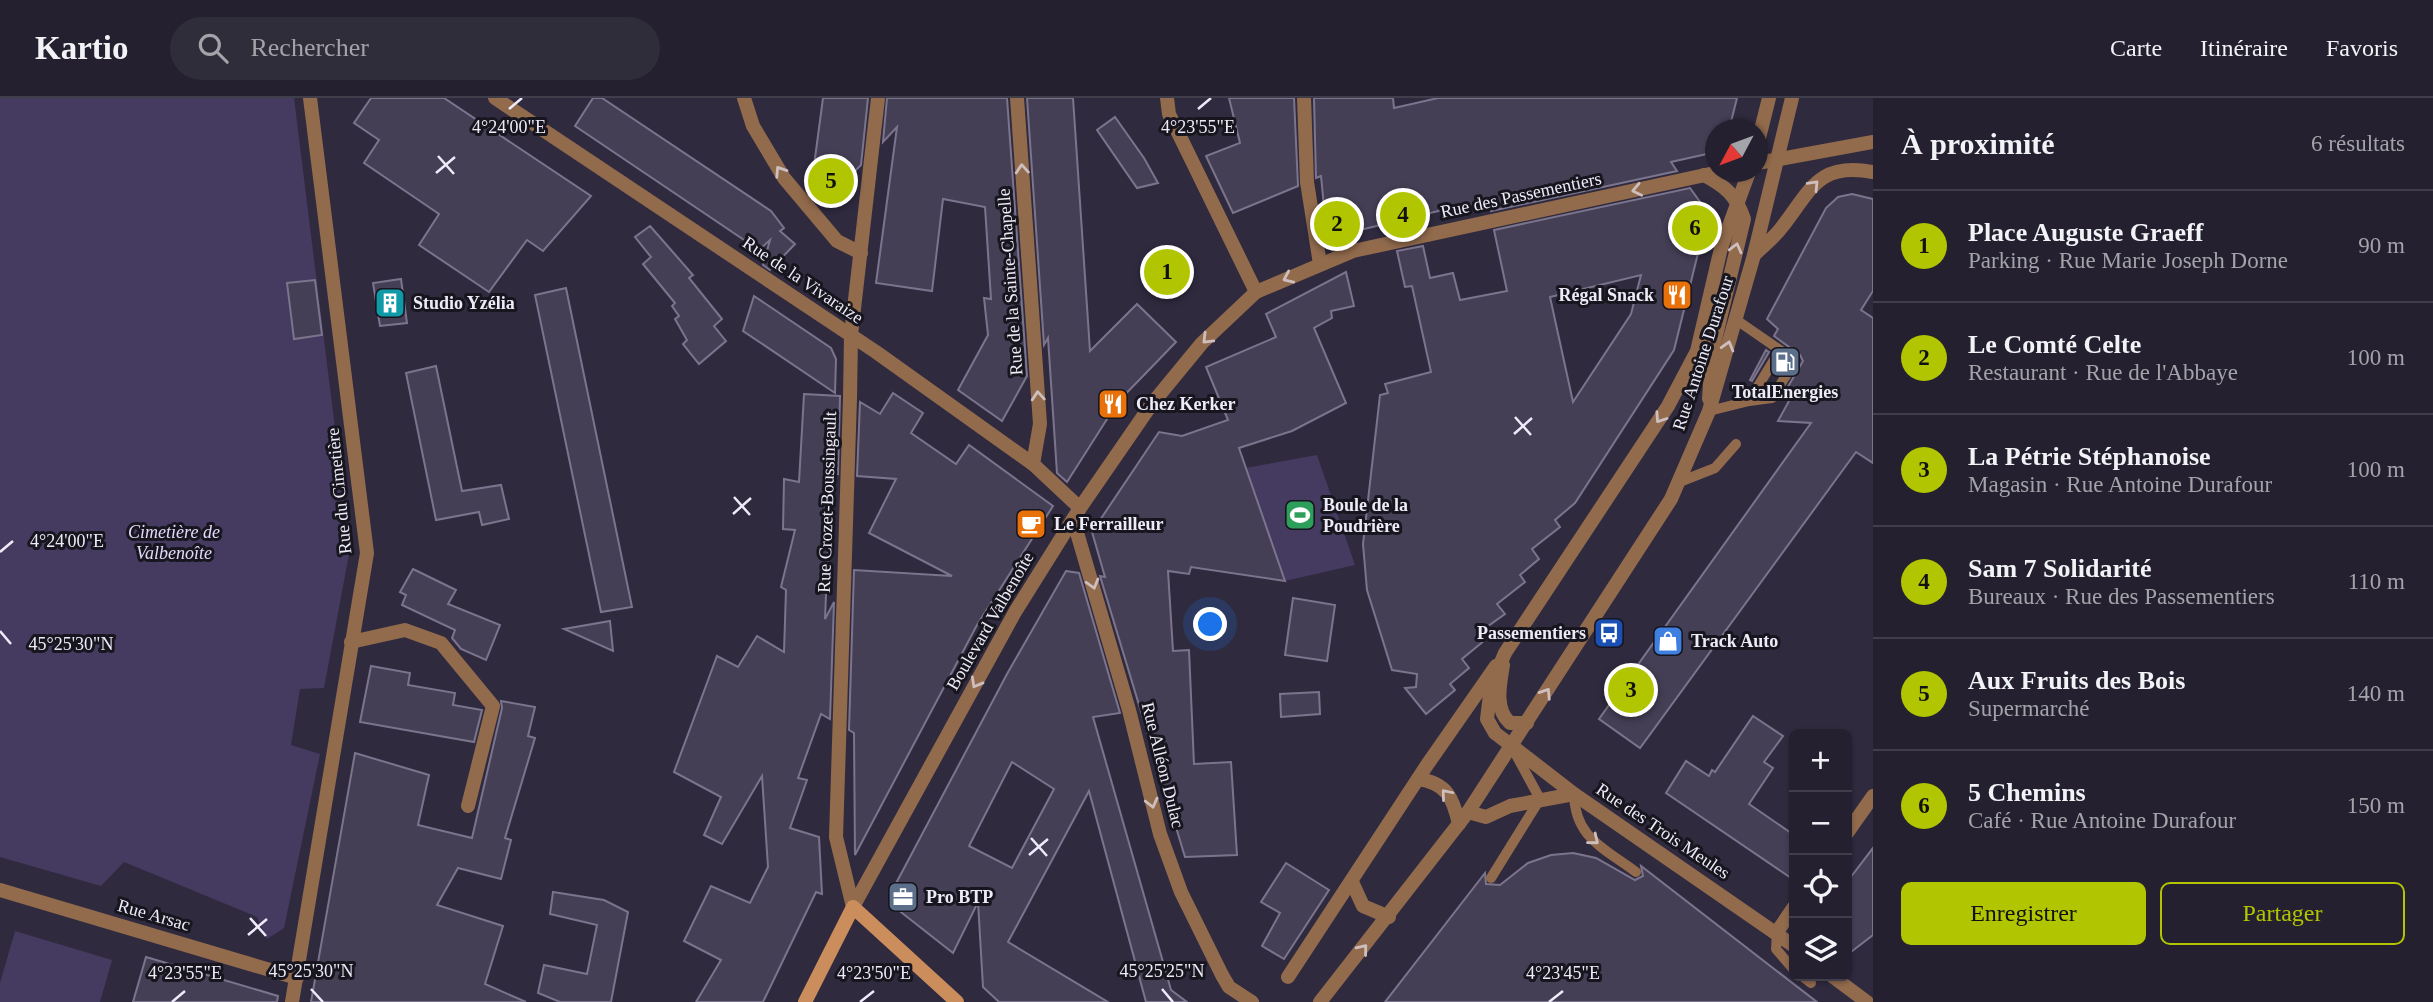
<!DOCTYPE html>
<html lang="fr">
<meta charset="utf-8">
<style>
:root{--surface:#24202f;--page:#302d3b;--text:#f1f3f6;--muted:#a3a3aa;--line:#413e4b;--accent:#b1c500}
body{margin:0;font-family:"Times New Roman",serif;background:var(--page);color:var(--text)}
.controls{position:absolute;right:21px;bottom:21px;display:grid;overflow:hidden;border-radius:10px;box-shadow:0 2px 5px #0004}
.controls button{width:63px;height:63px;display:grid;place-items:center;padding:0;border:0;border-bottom:2px solid var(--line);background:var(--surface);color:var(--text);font:35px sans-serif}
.compass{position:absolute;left:1705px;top:21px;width:63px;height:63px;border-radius:50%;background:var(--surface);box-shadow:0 2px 5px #0004;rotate:229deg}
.you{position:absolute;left:1211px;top:527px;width:24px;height:24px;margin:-18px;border:5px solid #fff;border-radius:50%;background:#1a73e8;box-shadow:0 0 0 10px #1a73e833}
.badge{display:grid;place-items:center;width:46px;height:46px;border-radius:50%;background:var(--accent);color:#111;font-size:23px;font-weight:700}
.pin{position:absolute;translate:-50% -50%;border:4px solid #fff;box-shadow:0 2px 7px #0006}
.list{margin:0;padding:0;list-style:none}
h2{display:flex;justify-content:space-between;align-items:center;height:91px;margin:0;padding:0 28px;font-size:30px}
h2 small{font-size:23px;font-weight:400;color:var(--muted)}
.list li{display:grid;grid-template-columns:46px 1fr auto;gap:21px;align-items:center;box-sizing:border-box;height:112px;padding:0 28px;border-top:2px solid var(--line)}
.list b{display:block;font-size:26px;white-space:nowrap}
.list p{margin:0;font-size:23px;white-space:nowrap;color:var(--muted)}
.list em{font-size:23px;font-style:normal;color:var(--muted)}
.actions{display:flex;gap:14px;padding:21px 28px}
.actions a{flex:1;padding:16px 0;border:2px solid var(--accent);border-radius:10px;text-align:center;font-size:24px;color:var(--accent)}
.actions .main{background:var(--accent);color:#111}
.icon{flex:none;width:38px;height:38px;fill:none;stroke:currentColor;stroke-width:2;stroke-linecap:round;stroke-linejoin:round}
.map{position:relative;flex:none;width:1873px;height:904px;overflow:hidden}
header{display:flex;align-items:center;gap:42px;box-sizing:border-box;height:98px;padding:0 35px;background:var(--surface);border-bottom:2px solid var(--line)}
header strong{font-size:33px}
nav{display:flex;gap:38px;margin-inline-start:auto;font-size:24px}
.search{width:490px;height:63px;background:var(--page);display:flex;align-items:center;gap:18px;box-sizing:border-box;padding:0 24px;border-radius:38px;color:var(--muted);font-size:26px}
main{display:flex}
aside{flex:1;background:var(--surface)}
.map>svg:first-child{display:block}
</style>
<header>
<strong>Kartio</strong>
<div class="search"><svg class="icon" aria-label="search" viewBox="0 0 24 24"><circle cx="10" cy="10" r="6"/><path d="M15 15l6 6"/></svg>Rechercher</div>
<nav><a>Carte</a><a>Itinéraire</a><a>Favoris</a></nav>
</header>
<main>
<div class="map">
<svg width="1873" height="904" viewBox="0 0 1873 904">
<rect width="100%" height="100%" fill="#302a3f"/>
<g fill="#453a5f">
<path d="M0,0H294L350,451L324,590L300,591L291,647L320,656L284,830L267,841L257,819L124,764L101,788L0,759Z"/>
<path d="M1317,357L1355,467L1285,483L1245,370Z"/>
<path d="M15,833L112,862L100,904H0V885Z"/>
</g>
<g fill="#453f56" stroke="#7b748d" stroke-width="2" fill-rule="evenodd">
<path d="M371,0H444L591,98L543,153L527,142L489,194L419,147L439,116L364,65L379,42L354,25Z"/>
<path d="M593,0H602L771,113L784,130L780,133L795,146L770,172L763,167L770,142L759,152L575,28Z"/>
<path d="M823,0H868L861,67L829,99L813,75Z"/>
<path d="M887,0H1007L1027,278L1002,323L958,292L988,237L984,200L991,201L985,109L943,101L932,193L876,185L897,29L883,44Z"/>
<path d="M1027,0H1073L1090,253L1137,206L1176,244L1113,309L1116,307L1067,384L1057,375L1048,240L1044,247Z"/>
<path d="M1229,0H1294L1298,88L1233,115L1206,58L1240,45Z"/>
<path d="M1314,0H1393L1394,10L1438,0H1737L1729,32H1716V54L1671,64L1677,73L1491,113L1489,104L1455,109L1327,140L1321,78L1316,80Z"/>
<path d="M1115,19L1144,60L1158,85L1137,90L1097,32Z"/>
<path d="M1690,90L1708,115L1674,252L1575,405L1555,422L1560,429L1532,451L1539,461L1520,477L1525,484L1497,506L1505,516L1484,531L1490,538L1462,561L1469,570L1450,586L1455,592L1426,616L1405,590L1416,589L1417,576L1392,572L1367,492L1363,446L1380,297L1388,295L1385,286L1431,274L1412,188L1405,189L1397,153L1423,148L1430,180L1453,175L1460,202L1507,193L1494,132ZM1641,177L1631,216L1573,304L1550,199Z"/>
<path d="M1852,96L1873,101V193L1861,212L1873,220V365L1856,354L1640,650L1599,621L1811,325L1778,323L1789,303L1782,299L1803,263L1800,257L1774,238L1778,231L1767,221L1826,110L1838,99Z"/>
<path d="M650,128L693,177L689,180L722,221L714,228L726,243L699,266L683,246L687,242L675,221L679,218L672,208L675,205L643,166L651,159L635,139Z"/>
<path d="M1346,174L1354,208L1331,213L1332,220L1314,230L1346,305L1292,333L1239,350L1285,483L1191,469L1189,476L1168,473L1173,553L1189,552L1194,666L1231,664L1237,757L1185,759L1100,478L1105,479L1092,434L1159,334L1182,338L1228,322L1206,269L1276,239L1266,216Z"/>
<path d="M401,181L407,225L380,228L373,185Z"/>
<path d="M315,182L322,237L294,241L287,185Z"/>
<path d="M566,190L632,509L601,514L535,197Z"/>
<path d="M754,198L831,250L836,261L835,295L743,233Z"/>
<path d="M1766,252L1769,254L1752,283L1750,282Z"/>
<path d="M436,268L462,393L501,387L509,421L482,427L479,414L436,422L406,275Z"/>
<path d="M893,295L923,315L911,335L956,366L969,347L1053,408L977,527L855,757L854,635L849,632L854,472L952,478L869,435L896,381L857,378L860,304L880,316Z"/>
<path d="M804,296L840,298L838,376L831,375L825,521L834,504L830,621L821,616L798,680L807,682L790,730L819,739L822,796L816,794L763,904H696L721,862L684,843L711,788L750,805L768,769L762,678L722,746L704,737L721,699L674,674L717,558L738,569L757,538L784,554L786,492L781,489L795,432L783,431L784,381L799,384Z"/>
<path d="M413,471L456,492L448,506L500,527L486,562L461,551L452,540L455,532L402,507L406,497L400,494Z"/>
<path d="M1066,473L1079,475L1120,615L1093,619L1171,892L1187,904H1146L1089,693L1008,844L1108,904H999L983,889L978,804L953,855L897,811L893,791L1007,576ZM1012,664L1054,691L1012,770L969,748Z"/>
<path d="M1293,500L1335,507L1327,563L1285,557Z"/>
<path d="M610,523L613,553L564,531Z"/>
<path d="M371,568L410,575L408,587L455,595L453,607L482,612L474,644L360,624Z"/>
<path d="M1319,594L1320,616L1281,619L1280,596Z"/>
<path d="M501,603L535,609L528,638L535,640L505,740L511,742L501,781L458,770L437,807L503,828L485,886L526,904H311L355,655L429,677L418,727L472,740L502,610Z"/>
<path d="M1753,618L1783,638L1764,664L1773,670L1749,706L1794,737V782L1666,695L1686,663L1709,678L1712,672L1715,674Z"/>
<path d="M1873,750V837L1847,857V784Z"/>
<path d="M1573,755L1596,760L1635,782L1643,778L1641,768L1817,904H1385L1485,775L1486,786L1500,787L1528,765L1551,757Z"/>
<path d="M1286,765L1329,792L1284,861L1262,848L1280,815L1261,804Z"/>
<path d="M553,794L604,802L628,814L611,904H560L538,895L544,867L587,876L597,827L550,816Z"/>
<path d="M146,859L278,898L277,904H133Z"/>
</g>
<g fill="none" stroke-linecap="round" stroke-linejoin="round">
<g stroke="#926b4d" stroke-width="10">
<path d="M1749,303L1772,300L1795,263L1780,252"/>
<path d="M1709,313L1749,303L1780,252L1735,221"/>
<path d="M1677,385L1715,370L1736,346"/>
<path d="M1574,696C1575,740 1604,750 1636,774"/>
<path d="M1491,780L1540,701L1514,653"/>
<path d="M1777,834L1776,851L1794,872"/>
<path d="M1802,878L1811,885"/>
</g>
<path stroke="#926b4d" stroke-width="14" d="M1307,84L1320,166"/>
<g stroke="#926b4d" stroke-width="14">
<path d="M495,0L876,254L1033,366L1080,410"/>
<path d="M744,0L753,28L784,80L837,143L861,155"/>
<path d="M1017,0L1040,326L1033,366"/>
<path d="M1167,0L1169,16L1256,194"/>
<path d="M1304,0L1307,84"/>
<path d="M1758,65L1873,44"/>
<path d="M1704,77C1725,88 1736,97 1744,121L1712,254L1709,301"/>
<path d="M1754,157C1763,148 1774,140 1782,129C1811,92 1818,64 1873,74"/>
<path d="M1073,421L1129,612L1160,736L1181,794L1222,877L1229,889L1252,904"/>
<path d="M351,544L405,532L441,545L493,608L468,708"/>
<path d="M1503,567C1500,586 1494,611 1510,625H1527"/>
<path d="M1512,648L1574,696L1794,848"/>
<path d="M1418,681C1447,685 1453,700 1459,726"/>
<path d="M1468,714L1486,719L1510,708L1574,696"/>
<path d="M1847,735L1873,698"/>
<path d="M1352,784L1363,808L1389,819"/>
<path d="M0,792L297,880"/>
<path d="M853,809L1015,514L1080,410L1151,307L1202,245L1256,194L1353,153L1719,74"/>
<path d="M853,809L836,739L850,300L851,237L878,0"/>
<path d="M1777,834L1794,809"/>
<path d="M1832,878L1867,904"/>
<path d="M1288,879L1427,667L1496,568"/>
<path d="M292,904L367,455L310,0"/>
</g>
<g stroke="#926b4d" stroke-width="14">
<path d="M1758,44L1769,0"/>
<path d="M1512,648L1495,635L1487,621L1491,588L1505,555L1668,308L1697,253L1721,150L1749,74"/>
<path d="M1320,904L1468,714L1671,401L1709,313L1754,157L1792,0"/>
</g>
<path stroke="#cb8d5c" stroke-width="14" d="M805,904L853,809L957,904"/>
</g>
<defs><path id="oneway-chevron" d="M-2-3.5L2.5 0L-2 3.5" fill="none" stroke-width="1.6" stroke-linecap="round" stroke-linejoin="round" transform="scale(1.75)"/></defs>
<g stroke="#cebebd">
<use href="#oneway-chevron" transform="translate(1022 71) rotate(-94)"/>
<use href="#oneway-chevron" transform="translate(780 73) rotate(-123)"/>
<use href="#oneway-chevron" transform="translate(1814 87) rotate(-46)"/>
<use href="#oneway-chevron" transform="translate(1637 92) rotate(168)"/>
<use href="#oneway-chevron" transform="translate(1736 150) rotate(-76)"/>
<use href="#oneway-chevron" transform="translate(1288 180) rotate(156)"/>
<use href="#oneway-chevron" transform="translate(1207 241) rotate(135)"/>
<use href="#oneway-chevron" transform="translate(1728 248) rotate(-74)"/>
<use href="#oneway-chevron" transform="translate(1038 298) rotate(-94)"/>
<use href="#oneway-chevron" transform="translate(1660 320) rotate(124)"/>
<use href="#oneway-chevron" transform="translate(1093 486) rotate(74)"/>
<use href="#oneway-chevron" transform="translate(976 585) rotate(119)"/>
<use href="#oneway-chevron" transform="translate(1546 595) rotate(-57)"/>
<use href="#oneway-chevron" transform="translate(1446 696) rotate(-130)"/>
<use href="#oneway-chevron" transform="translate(1152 705) rotate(76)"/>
<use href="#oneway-chevron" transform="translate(1594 742) rotate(39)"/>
<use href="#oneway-chevron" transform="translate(1363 851) rotate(-51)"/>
</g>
<path fill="none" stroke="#eeebf9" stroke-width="2.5" d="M509,11L522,0M1198,11L1211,0M438,58L454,76M436,75L455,59M1515,319L1531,337M1514,336L1532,320M734,399L750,417M733,416L751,400M0,454L13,443M0,533L11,546M1031,740L1047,758M1029,757L1048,741M250,820L266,838M248,837L267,821M311,891L323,904M1162,891L1173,904M172,904L185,893M860,904L874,893M1549,904L1563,893"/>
<defs>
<g id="restaurant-square" transform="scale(1.575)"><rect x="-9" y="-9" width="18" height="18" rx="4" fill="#e8710a" stroke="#17151e"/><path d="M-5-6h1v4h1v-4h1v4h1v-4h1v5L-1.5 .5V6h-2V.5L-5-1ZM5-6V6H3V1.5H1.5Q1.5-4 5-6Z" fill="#fff"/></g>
<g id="building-square" transform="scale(1.575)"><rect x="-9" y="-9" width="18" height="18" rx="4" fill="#0f9aa8" stroke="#17151e"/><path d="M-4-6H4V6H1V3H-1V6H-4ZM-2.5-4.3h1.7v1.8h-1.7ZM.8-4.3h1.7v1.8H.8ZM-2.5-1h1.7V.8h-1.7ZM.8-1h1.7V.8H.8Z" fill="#fff"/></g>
<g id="fuel-square" transform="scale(1.575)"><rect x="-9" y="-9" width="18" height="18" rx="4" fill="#5c6f8a" stroke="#17151e"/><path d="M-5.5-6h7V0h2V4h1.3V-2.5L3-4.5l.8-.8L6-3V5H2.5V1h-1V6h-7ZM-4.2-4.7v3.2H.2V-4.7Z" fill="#fff"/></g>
<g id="stadium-square" transform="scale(1.575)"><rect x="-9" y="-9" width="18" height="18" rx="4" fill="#2e9e5b" stroke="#17151e"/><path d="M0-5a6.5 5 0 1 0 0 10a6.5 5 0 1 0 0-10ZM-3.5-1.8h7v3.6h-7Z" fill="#fff"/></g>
<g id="cafe-square" transform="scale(1.575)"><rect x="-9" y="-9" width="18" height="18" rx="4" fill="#e8710a" stroke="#17151e"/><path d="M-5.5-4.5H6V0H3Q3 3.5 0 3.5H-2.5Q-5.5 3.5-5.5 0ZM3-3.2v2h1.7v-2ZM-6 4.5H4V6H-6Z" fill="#fff"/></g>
<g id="bus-square" transform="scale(1.575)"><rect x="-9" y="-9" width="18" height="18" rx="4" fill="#1a4fb4" stroke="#17151e"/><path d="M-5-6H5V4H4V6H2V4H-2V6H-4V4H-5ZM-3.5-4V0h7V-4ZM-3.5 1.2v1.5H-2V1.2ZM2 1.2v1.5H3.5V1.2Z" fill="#fff"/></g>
<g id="shop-square" transform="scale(1.575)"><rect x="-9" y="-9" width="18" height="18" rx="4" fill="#3f7fe0" stroke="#17151e"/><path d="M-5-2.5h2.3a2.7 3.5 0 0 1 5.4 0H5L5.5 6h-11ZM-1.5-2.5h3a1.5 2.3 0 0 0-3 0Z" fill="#fff"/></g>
<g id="office-square" transform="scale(1.575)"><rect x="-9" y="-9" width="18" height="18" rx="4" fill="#5c6f8a" stroke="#17151e"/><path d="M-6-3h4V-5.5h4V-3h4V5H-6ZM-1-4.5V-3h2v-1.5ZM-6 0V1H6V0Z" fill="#fff"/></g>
</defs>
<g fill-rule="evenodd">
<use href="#restaurant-square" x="1677" y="197"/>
<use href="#building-square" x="390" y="205"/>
<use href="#fuel-square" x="1785" y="264"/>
<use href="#restaurant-square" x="1113" y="306"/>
<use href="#stadium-square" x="1300" y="417"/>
<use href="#cafe-square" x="1031" y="426"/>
<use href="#bus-square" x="1609" y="535"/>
<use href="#shop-square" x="1668" y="543"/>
<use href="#office-square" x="903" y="799"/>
</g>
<g text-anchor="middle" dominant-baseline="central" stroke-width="6" stroke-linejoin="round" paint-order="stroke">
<g font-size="18" fill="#eeebf9" stroke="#17151e">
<text transform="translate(1521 97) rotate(-12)">Rue des Passementiers</text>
<text transform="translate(803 182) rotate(34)">Rue de la Vivaraize</text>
<text transform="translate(1010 184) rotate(-94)">Rue de la Sainte-Chapelle</text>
<text transform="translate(1703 255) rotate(-72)">Rue Antoine Durafour</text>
<text transform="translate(339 393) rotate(-96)">Rue du Cimetière</text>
<text transform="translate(827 404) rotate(-88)">Rue Crozet-Boussingault</text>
<text transform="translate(990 523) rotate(-60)">Boulevard Valbenoîte</text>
<text transform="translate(1163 667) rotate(76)">Rue Alléon Dulac</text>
<text transform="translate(1663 733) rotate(34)">Rue des Trois Meules</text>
<text transform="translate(154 817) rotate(16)">Rue Arsac</text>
</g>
<g font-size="18" font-weight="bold" fill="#eeebf9" stroke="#17151e" text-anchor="start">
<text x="1654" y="197" text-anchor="end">Régal Snack</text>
<text x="413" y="205">Studio Yzélia</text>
<text x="1785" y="294" text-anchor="middle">TotalEnergies</text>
<text x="1136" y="306">Chez Kerker</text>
<text x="1323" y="407">Boule de la<tspan x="1323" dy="21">Poudrière</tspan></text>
<text x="1054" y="426">Le Ferrailleur</text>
<text x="1586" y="535" text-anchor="end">Passementiers</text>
<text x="1691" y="543">Track Auto</text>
<text x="926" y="799">Pro BTP</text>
</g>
<g font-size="18" font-style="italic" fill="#e2d9fb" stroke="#17151e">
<text x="174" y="434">Cimetière de<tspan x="174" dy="21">Valbenoîte</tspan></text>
</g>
</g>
<g font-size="18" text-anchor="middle" fill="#eeebf9" stroke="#17151e" stroke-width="6" stroke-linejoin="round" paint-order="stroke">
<text x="509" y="35">4°24'00"E</text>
<text x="1198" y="35">4°23'55"E</text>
<text x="67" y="449">4°24'00"E</text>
<text x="71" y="552">45°25'30"N</text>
<text x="311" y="879">45°25'30"N</text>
<text x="1162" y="879">45°25'25"N</text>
<text x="185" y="881">4°23'55"E</text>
<text x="874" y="881">4°23'50"E</text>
<text x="1563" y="881">4°23'45"E</text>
</g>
</svg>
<div class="controls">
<button>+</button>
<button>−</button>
<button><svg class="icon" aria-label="locate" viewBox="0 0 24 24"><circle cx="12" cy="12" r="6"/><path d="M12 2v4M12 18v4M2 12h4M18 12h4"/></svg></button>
<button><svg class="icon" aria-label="layers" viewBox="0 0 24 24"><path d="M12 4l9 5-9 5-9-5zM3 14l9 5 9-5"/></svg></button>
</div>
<svg class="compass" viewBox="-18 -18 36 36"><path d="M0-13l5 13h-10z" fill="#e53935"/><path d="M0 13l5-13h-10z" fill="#a3a3aa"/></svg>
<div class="you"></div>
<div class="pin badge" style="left:1167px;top:174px">1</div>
<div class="pin badge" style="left:1337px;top:126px">2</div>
<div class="pin badge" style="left:1631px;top:592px">3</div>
<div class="pin badge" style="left:1403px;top:117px">4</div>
<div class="pin badge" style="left:831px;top:83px">5</div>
<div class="pin badge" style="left:1695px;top:130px">6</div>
</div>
<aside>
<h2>À proximité<small>6 résultats</small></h2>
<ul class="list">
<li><span class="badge">1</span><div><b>Place Auguste Graeff</b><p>Parking · Rue Marie Joseph Dorne</p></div><em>90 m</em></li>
<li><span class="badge">2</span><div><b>Le Comté Celte</b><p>Restaurant · Rue de l'Abbaye</p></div><em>100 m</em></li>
<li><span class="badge">3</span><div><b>La Pétrie Stéphanoise</b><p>Magasin · Rue Antoine Durafour</p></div><em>100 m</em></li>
<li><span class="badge">4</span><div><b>Sam 7 Solidarité</b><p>Bureaux · Rue des Passementiers</p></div><em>110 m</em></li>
<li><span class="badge">5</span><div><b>Aux Fruits des Bois</b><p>Supermarché</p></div><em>140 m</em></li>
<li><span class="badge">6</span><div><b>5 Chemins</b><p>Café · Rue Antoine Durafour</p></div><em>150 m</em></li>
</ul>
<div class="actions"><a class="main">Enregistrer</a><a>Partager</a></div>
</aside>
</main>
